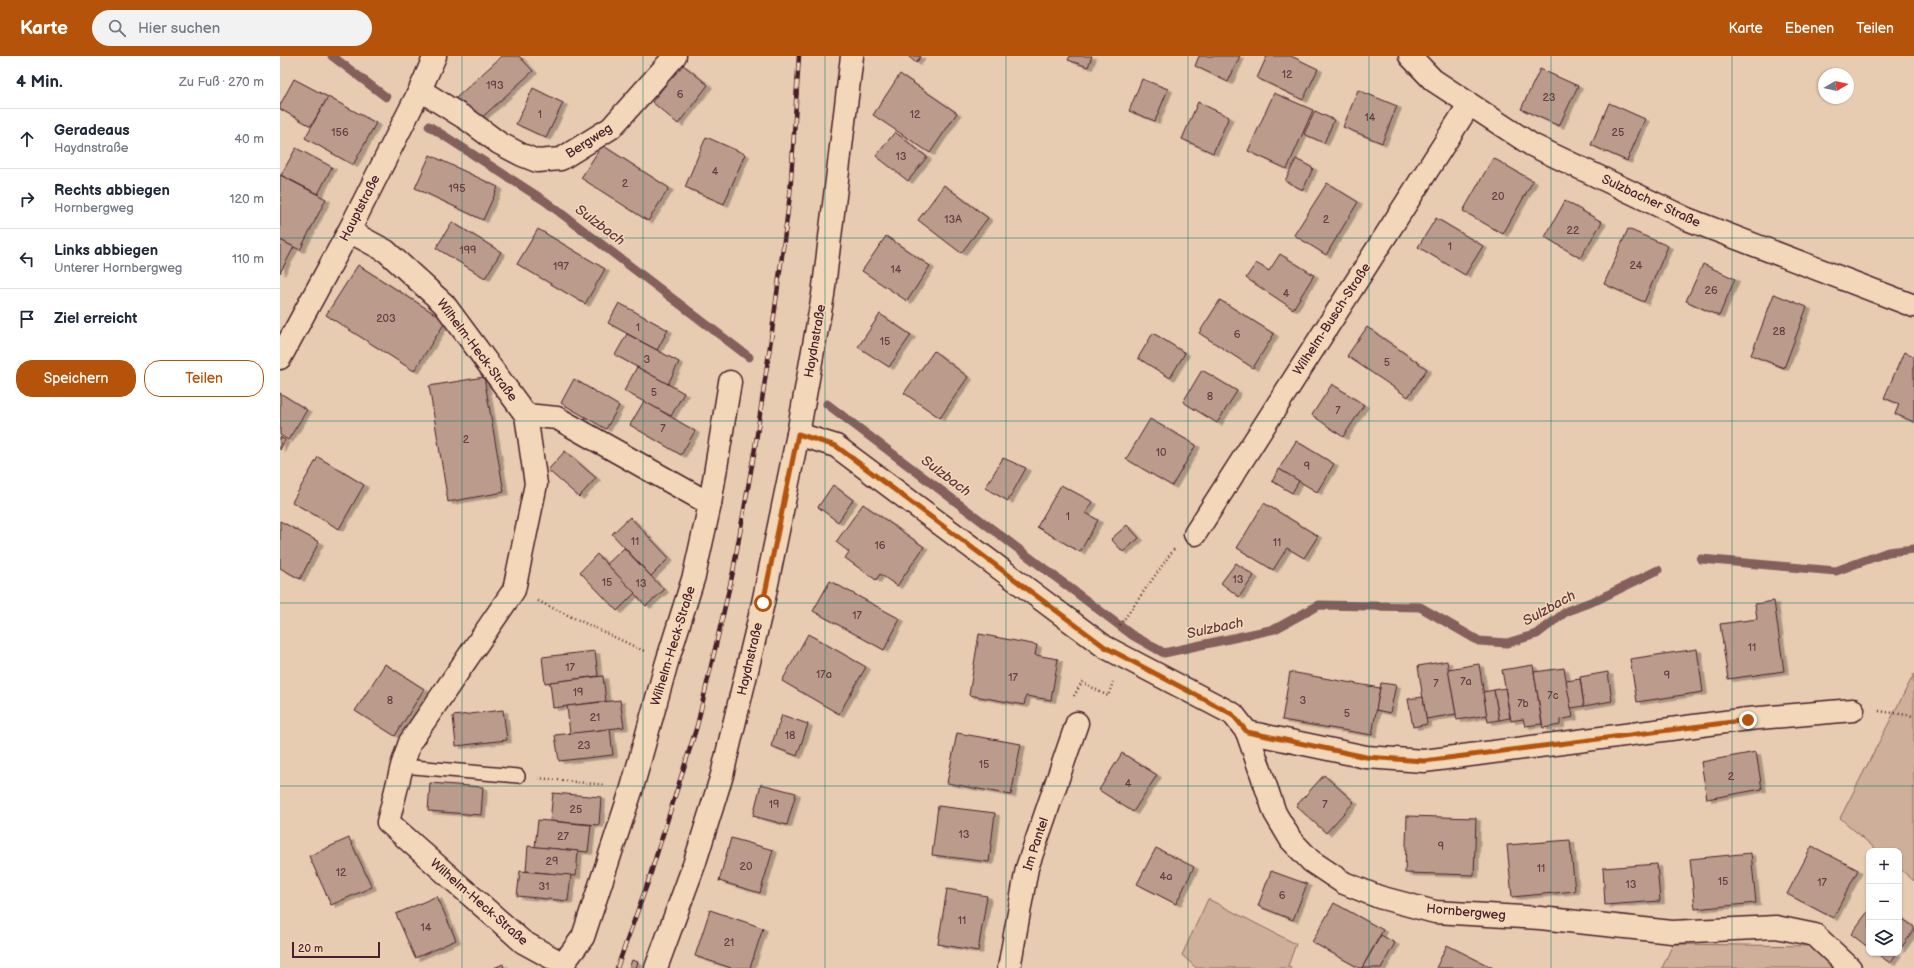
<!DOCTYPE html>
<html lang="de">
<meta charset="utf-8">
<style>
:root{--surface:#fff;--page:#f2f2f3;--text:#1f2937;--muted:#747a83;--line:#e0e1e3;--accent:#b45309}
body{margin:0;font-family:"Balsamiq Sans",sans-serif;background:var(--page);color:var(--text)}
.controls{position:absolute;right:12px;bottom:12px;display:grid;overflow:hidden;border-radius:8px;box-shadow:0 1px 3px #0004}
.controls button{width:36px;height:36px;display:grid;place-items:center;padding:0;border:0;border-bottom:1px solid var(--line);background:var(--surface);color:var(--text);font:20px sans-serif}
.compass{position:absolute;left:1538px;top:12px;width:36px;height:36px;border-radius:50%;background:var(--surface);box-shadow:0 1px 3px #0004;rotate:81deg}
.scale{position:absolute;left:12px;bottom:10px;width:88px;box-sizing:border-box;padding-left:4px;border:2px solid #4a1f2b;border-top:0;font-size:11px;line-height:14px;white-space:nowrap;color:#4a1f2b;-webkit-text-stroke:3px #f2d7b9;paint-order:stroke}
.stop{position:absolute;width:12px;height:12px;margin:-9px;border:3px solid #b45309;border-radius:50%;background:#fff}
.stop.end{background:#b45309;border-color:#fff;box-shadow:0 1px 4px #0008}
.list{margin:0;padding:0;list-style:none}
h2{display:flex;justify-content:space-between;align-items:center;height:52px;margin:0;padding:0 16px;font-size:17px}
h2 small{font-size:13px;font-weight:400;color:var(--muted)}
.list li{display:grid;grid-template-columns:26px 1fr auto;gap:12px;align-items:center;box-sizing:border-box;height:60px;padding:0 16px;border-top:1px solid var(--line)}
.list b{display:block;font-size:15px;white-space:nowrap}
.list p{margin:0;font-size:13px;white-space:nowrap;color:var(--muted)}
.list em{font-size:13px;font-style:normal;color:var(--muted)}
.actions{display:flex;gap:8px;padding:12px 16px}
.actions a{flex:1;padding:9px 0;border:1px solid var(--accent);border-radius:16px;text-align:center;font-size:14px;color:var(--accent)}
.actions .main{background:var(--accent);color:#fff}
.icon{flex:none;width:22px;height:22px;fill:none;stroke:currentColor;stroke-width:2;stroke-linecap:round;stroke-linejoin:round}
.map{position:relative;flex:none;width:1634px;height:912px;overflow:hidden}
header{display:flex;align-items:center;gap:24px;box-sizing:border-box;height:56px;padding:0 20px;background:var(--accent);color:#fff}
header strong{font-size:19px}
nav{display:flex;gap:22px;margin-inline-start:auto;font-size:14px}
.search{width:280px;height:36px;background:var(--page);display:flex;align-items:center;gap:10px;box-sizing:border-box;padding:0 14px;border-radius:22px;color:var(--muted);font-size:15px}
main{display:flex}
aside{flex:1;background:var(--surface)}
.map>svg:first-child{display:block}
</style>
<header>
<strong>Karte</strong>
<div class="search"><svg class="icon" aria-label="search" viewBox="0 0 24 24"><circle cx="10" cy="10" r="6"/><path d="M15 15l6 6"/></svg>Hier suchen</div>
<nav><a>Karte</a><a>Ebenen</a><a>Teilen</a></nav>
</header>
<main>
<aside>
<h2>4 Min.<small>Zu Fuß · 270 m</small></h2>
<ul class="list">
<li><svg class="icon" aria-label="ahead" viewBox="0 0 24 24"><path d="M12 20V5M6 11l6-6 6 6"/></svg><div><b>Geradeaus</b><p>Haydnstraße</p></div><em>40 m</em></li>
<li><svg class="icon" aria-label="right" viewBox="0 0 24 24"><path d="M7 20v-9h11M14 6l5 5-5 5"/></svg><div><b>Rechts abbiegen</b><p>Hornbergweg</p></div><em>120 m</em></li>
<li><svg class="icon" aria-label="left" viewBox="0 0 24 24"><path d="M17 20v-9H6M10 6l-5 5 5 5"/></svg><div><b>Links abbiegen</b><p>Unterer Hornbergweg</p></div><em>110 m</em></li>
<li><svg class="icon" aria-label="arrive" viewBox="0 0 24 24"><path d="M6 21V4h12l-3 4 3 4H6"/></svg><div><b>Ziel erreicht</b></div></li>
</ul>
<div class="actions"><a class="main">Speichern</a><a>Teilen</a></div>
</aside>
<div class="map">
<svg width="1634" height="912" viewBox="0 0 1634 912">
<defs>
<filter id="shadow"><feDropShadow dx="4.5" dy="2.5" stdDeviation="0" flood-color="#0004"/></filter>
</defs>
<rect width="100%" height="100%" fill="#e8ccb1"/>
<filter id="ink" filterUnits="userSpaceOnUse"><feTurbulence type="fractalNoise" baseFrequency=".025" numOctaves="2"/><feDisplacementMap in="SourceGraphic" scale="8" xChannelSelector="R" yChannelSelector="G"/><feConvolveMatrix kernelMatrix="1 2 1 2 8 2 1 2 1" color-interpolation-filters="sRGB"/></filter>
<g filter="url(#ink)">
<g fill="#ceaf9a" stroke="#8c6762">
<path d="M1634,618V825L1619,812V795H1598L1560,762Z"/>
<path d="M928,843L1016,888L1008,910L1012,912H916L902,899Z"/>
<path d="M1393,888L1535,890L1553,912H1382Z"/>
</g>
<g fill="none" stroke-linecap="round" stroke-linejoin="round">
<g stroke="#845e5b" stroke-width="9">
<path d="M52,0L106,41"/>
<path d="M149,70L265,145L469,301"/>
<path d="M547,348L852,579L884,597L995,573L1039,549L1140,551L1199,585L1227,587L1257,578L1287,555L1319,543L1378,514"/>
<path d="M1421,503L1556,515L1608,496L1634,493"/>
</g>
</g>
<g fill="#bb9b8c" stroke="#4a1f2b" filter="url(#shadow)">
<path d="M222,0H239L253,15L198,65L176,42Z"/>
<path d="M628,0H641L636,7Z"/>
<path d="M790,0H812L808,11L788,4Z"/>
<path d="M919,0H960L948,26L915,10Z"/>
<path d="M987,0H1011L1038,13L1023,44L977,22Z"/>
<path d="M402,8L428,29L398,68L372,46Z"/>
<path d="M1260,13L1298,30L1279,70L1241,53Z"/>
<path d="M620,18L677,57L650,97L593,59Z"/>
<path d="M14,23L48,41L31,70L0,53V49Z"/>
<path d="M862,23L888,33L875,65L849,55Z"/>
<path d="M253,32L283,47L266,82L236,68Z"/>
<path d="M1078,34L1117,50L1102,87L1063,71Z"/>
<path d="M994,37L1033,54L1007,113L968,95Z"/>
<path d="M48,41L96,67L73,109L25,82Z"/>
<path d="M918,46L949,61L933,97L902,83Z"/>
<path d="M1329,47L1365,63L1347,105L1311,89Z"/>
<path d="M1035,55L1054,64L1044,87L1024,78Z"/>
<path d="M615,76L647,101L628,125L596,100Z"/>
<path d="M426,81L465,98L444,148L405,131Z"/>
<path d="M322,89L389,132L368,165L301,122Z"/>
<path d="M16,92L52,111L38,138L1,119Z"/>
<path d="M150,99L218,131L203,164L135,132Z"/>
<path d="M1213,102L1253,125L1223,178L1183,155Z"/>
<path d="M1016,103L1033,112L1023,134L1005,125Z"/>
<path d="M0,119L46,143L20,194L0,184Z"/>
<path d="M1047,127L1078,146L1046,199L1014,179Z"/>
<path d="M664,129L708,162L681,197L638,164Z"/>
<path d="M1285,145L1322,166L1300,202L1265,181Z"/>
<path d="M1156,162L1203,190L1185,219L1138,191Z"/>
<path d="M172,166L221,196L205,222L156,192Z"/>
<path d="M258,173L325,213L305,248L237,208Z"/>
<path d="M1348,173L1388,190L1364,246L1324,228Z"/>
<path d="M606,180L650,210L627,245L582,215Z"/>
<path d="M0,184L14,191L0,217Z"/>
<path d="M1000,198L1034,219L1013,253L966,222L976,207L989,215Z"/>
<path d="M1423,208L1455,223L1439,260L1406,245Z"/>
<path d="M78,209L166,265L134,315L46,259Z"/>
<path d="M1494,238L1527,251L1504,312L1471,299Z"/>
<path d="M940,244L994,278L973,312L919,277Z"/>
<path d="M339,247L388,274L377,294L328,267Z"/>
<path d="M600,258L631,279L609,311L578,291Z"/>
<path d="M1087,271L1147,313L1128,341L1067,300Z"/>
<path d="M873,277L905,297L890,322L858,302Z"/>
<path d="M347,278L399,306L388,328L335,299Z"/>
<path d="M654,295L688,321L660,362L624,337Z"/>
<path d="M1624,296L1634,300V366L1615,358L1619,348L1604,342Z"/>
<path d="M357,311L404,337L391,360L344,335Z"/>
<path d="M922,314L957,335L937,367L903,346Z"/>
<path d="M204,321L224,436L168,446L149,330Z"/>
<path d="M294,323L339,350L326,373L281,347Z"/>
<path d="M1052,328L1084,349L1063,381L1032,359Z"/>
<path d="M0,337L27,354L8,384L0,379Z"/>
<path d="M364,345L415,375L401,399L350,369Z"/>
<path d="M870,363L916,389L892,430L846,403Z"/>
<path d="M0,381L5,384L0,394Z"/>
<path d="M1016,385L1054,408L1037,436L999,413Z"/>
<path d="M285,395L316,422L299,441L268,414Z"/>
<path d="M38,401L84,429L59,473L12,446Z"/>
<path d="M723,402L746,412L728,445L705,432Z"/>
<path d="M999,413L1019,425L1012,437L992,425Z"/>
<path d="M553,429L573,444L558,466L538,451Z"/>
<path d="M781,429L813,446L806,457L818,464L800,496L757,471Z"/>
<path d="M984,447L1038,480L1024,502L1007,492L993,514L957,492Z"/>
<path d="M583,448L644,491L617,530L600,518L596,524L565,502L569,496L556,486Z"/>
<path d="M350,461L389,502L371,520L332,478Z"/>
<path d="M0,465L39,486L20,523L0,512Z"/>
<path d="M847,469L859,482L843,496L831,483Z"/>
<path d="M344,492L384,534L366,550L327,508Z"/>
<path d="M317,498L355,537L337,555L300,516Z"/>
<path d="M956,507L974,520L959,541L941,527Z"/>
<path d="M550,525L620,563L604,594L533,555Z"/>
<path d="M1494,545L1504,615L1448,623L1440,568L1477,563L1475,548Z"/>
<path d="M528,578L586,611L559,658L502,625Z"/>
<path d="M699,578L757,589L755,599L778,603L771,644L746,640L744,649L689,639Z"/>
<path d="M1417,593L1423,636L1357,646L1350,603Z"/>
<path d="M315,595L318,620L265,627L262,601Z"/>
<path d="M1167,605L1176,658L1146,663L1138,610Z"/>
<path d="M105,608L144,633L115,680L75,655Z"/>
<path d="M1199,608L1207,659L1177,664L1168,613Z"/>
<path d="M1253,609L1262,668L1245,670L1243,663L1231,665L1222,614Z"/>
<path d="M1284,612L1293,661L1280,664V669L1263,672L1254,616Z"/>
<path d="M1010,616L1100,632L1092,679L1002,664Z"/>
<path d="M1328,616L1332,645L1304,650L1300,621Z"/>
<path d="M323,620L326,645L273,652L270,626Z"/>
<path d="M1300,623L1304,650L1291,652L1286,625Z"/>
<path d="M1101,627L1116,629L1110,657L1096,654Z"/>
<path d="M1225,632L1230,662L1219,664L1214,634Z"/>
<path d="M1214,634L1219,664L1208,666L1203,636Z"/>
<path d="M1143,641L1147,668L1133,671L1128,643Z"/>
<path d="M340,644L344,671L290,678L287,650Z"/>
<path d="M223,654L227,684L176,690L173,660Z"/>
<path d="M502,659L528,668L517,700L491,690Z"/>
<path d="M330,673L333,699L279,705L275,679Z"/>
<path d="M677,677L741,688L731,739L667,727Z"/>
<path d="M1476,696L1482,733L1427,743L1421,706Z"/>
<path d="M842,697L877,719L853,756L819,734Z"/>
<path d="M1044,719L1074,746L1046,777L1016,750Z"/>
<path d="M150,727L203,731L201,759L148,755Z"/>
<path d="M481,728L516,737L507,769L473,760Z"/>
<path d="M273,737L321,741L319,769L270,765Z"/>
<path d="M658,750L715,757L709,806L652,799Z"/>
<path d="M1127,760L1196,762L1194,819L1125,817Z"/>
<path d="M258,764L311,769L308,796L255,791Z"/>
<path d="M69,782L92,831L51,849L29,800Z"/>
<path d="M451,782L493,794L480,837L439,825Z"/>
<path d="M1290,784L1295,835L1232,841L1227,789Z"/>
<path d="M248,790L298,795L296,820L246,815Z"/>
<path d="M1532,790L1578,814L1553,862L1507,838Z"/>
<path d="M876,792L914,811L896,848L857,828Z"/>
<path d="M1471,797L1476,847L1415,853L1410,803Z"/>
<path d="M1377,808L1380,845L1325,849L1323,812Z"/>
<path d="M240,815L291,819L288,845L237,840Z"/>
<path d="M991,815L1027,828L1013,864L978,850Z"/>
<path d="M667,833L707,840L698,895L658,888Z"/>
<path d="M157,840L176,884L135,902L116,858Z"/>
<path d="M1054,847L1103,874L1082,912H1079L1032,886Z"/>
<path d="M430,854L483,872L470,912H451L415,900Z"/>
<path d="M1589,854V892L1571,878Z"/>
<path d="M1619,860L1634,871V874L1619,895Z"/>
<path d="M1101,879L1115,887L1101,912H1082Z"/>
<path d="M1167,889L1213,912H1156Z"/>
<path d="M1596,897H1617L1610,907Z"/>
<path d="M352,904L358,906L356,912H349Z"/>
<path d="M223,908L224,912H214Z"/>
</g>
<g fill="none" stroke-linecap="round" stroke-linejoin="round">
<g stroke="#4a1f2b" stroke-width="16">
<path id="lane" d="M122,710L238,720"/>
</g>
<g stroke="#4a1f2b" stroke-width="25">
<g id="street">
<path d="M140,34L188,64L219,87L242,99L257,105L281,103L331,72L395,0"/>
<path d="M69,175L106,195L164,248L246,359L256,428L234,534L130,686L122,710L108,766L243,886L283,908L303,881L352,732L387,606L414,520L430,448L450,326"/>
<path d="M246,359L277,362L430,448"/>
<path d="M518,378L556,390L825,591L953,658L967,676L995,757L1011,784L1031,805L1064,827L1099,841L1155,856L1260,862L1392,876L1496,871L1535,879L1570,912"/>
<path d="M915,478L1189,49"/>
<path d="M967,676L1086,701L1144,705L1468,663L1573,654"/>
<path d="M376,912L414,809L442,719L483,547L518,378L543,239L572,0"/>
<path d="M729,912L747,812L797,667"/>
</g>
</g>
<g stroke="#4a1f2b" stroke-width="25">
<g id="secondary">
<path d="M1130,0L1153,24L1252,89L1407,163L1634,250"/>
<path d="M0,302L69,175L140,34L155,0"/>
</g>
</g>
<g stroke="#4a1f2b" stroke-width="2.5" stroke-dasharray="1 3" stroke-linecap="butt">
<path d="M258,545L364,595"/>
<path d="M840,569L894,493"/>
<path d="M794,640L802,626L828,640L833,626"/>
<path d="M1599,655L1634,660"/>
<path d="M258,722L325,729"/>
</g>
<use href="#lane" stroke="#f2d7b9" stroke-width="13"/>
<use href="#street" stroke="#f2d7b9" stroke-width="22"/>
<use href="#secondary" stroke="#f2d7b9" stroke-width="22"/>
<g stroke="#4a1f2b" stroke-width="4.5">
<path id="rail" d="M337,912L368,826L417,670L453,516L475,392L491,283L510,139L519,0"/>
</g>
<use href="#rail" stroke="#f2d7b9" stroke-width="3" stroke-dasharray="9" stroke-linecap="butt"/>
</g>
</g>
<g fill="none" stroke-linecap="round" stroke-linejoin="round" filter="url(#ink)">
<path stroke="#b45309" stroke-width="5" d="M483,547L518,378L556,390L825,591L952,658L967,676L1086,701L1144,705L1468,664"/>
</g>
<path fill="none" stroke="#0f766e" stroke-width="1" stroke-opacity="0.55" d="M182,0V912M363,0V912M545,0V912M726,0V912M908,0V912M1089,0V912M1271,0V912M1452,0V912M0,182H1634M0,365H1634M0,547H1634M0,730H1634"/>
<g text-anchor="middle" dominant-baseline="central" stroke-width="3" stroke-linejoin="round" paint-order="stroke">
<g font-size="11" fill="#663e43">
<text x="1007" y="18">12</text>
<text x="215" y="29">193</text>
<text x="400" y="38">6</text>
<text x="1269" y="41">23</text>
<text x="260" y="58">1</text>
<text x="635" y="58">12</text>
<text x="1090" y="61">14</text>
<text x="60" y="76">156</text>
<text x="1338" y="76">25</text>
<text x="621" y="100">13</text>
<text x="435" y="115">4</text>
<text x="345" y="127">2</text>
<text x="177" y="132">195</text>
<text x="1218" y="140">20</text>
<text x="673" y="163">13A</text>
<text x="1046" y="163">2</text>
<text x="1293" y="174">22</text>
<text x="1170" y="190">1</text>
<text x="188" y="194">199</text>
<text x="1356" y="209">24</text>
<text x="281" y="210">197</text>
<text x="616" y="213">14</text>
<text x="1431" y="234">26</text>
<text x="1006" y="237">4</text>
<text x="106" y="262">203</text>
<text x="358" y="271">1</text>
<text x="1499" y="275">28</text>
<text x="957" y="278">6</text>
<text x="605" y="285">15</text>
<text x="367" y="303">3</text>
<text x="1107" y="306">5</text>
<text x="374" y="336">5</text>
<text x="930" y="340">8</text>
<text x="1058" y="354">7</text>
<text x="383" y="372">7</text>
<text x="186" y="383">2</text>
<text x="881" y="396">10</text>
<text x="1027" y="410">9</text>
<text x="788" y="460">1</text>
<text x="355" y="485">11</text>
<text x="997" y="486">11</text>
<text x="600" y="489">16</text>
<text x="958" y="523">13</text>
<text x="327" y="526">15</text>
<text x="361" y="527">13</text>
<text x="577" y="559">17</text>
<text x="1472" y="591">11</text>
<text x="290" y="611">17</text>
<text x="544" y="618">17a</text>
<text x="1387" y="619">9</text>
<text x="733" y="621">17</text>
<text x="1186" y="625">7a</text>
<text x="1156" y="627">7</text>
<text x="298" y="636">19</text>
<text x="1273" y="639">7c</text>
<text x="110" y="644">8</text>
<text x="1023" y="644">3</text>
<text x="1243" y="647">7b</text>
<text x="1067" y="657">5</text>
<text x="315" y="661">21</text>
<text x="510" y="679">18</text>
<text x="304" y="689">23</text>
<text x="704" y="708">15</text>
<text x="1451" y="720">2</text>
<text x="848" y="727">4</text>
<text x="494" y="748">19</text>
<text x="1045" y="748">7</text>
<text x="296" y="753">25</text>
<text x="684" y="778">13</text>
<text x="283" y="780">27</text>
<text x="1161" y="790">9</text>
<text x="272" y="805">29</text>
<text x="466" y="810">20</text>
<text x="1261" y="812">11</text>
<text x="61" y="816">12</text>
<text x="886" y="820">4a</text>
<text x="1443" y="825">15</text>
<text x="1542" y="826">17</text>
<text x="1351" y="828">13</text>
<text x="264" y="830">31</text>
<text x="1002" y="839">6</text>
<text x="682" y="864">11</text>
<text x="146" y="871">14</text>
<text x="449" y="886">21</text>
</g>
<g font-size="13" fill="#4a1f2b" stroke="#f2d7b9">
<text transform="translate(309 85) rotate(-33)">Bergweg</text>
<text transform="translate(1371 145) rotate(25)">Sulzbacher Straße</text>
<text transform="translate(80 152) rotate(-63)">Hauptstraße</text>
<text transform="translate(1052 263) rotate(-57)">Wilhelm-Busch-Straße</text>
<text transform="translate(535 285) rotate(-80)">Haydnstraße</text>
<text transform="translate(197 294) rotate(53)">Wilhelm-Heck-Straße</text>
<text transform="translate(393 590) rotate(-73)">Wilhelm-Heck-Straße</text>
<text transform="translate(470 603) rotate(-77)">Haydnstraße</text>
<text transform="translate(756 788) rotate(-72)">Im Pantel</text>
<text transform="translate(199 846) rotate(41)">Wilhelm-Heck-Straße</text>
<text transform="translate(1186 856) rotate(5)">Hornbergweg</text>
</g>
<g font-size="14" font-style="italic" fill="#62393f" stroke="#f2d7b9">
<text transform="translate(320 169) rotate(37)">Sulzbach</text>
<text transform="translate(666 420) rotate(37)">Sulzbach</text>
<text transform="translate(1269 552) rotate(-29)">Sulzbach</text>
<text transform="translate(935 572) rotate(-12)">Sulzbach</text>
</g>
</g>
</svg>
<div class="controls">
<button>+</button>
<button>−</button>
<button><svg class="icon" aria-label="layers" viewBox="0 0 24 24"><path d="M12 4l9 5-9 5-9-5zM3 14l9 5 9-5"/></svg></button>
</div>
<svg class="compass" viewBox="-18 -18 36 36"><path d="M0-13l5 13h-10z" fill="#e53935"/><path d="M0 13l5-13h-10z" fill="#747a83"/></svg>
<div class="scale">20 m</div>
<div class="stop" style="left:483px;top:547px"></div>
<div class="stop end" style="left:1468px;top:664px"></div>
</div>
</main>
